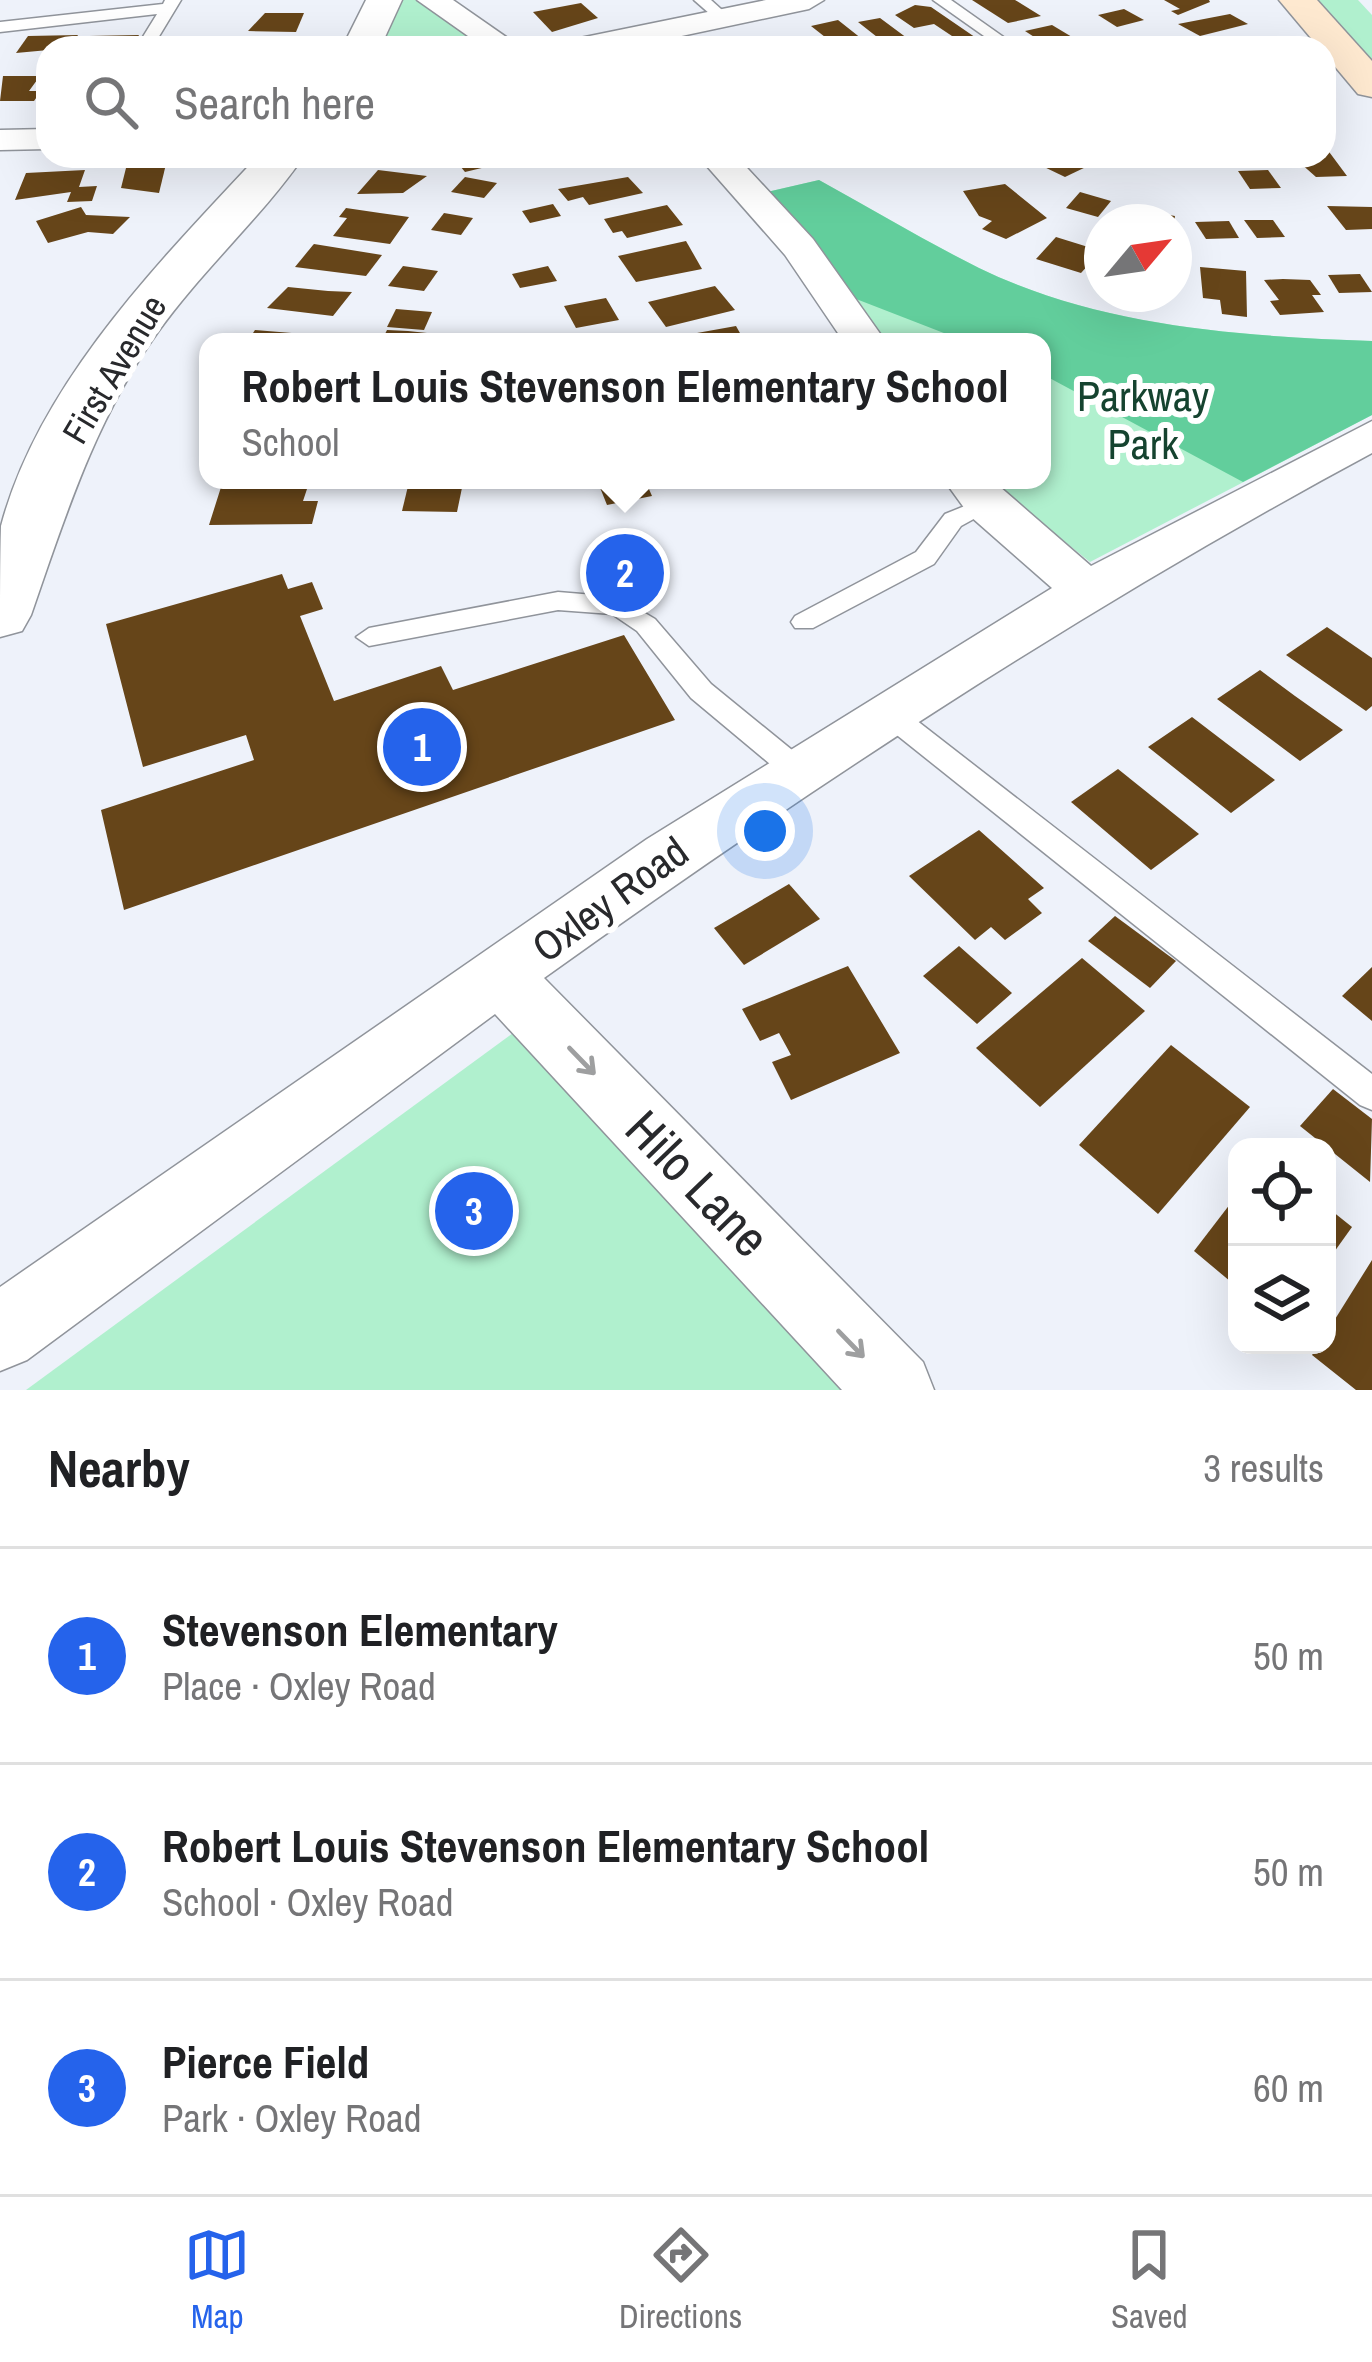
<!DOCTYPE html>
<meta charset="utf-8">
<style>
:root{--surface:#fff;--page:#f2f2f2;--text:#202124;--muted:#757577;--line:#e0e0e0;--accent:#2563eb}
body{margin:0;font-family:"Archivo Narrow",sans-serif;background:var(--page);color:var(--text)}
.controls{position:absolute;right:36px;bottom:36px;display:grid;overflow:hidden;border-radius:24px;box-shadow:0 12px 48px #0002}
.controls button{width:108px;height:108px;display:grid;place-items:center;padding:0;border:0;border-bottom:3px solid var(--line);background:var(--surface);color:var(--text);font:60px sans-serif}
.compass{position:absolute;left:1084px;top:204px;width:108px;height:108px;border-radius:50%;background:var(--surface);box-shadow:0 12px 48px #0002;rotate:61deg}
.you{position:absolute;left:765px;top:831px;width:42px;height:42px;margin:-30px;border:9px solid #fff;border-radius:50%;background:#1a73e8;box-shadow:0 0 0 18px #1a73e833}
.badge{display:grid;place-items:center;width:78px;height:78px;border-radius:50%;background:var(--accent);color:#fff;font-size:39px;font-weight:700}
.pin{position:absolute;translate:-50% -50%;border:6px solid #fff;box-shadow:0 3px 12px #0006}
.popup{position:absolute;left:199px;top:333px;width:852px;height:156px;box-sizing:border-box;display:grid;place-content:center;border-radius:24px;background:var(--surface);filter:drop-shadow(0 3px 9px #0005);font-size:39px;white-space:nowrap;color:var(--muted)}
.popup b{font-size:45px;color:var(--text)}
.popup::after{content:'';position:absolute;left:50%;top:100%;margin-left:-24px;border:24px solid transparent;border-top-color:var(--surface)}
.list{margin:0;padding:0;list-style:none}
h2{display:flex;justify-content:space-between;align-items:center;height:156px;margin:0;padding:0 48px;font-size:51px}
h2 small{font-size:39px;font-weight:400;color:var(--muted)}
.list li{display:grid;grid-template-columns:78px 1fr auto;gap:36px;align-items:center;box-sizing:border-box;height:216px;padding:0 48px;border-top:3px solid var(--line)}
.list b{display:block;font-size:45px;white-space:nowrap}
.list p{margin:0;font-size:39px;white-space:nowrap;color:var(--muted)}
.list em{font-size:39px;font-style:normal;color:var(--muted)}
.icon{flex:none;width:66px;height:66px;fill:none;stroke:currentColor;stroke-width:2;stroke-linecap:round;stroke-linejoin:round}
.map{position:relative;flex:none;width:1372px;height:1390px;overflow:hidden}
.search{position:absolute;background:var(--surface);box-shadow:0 12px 48px #0002;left:36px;right:36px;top:36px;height:132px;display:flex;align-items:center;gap:30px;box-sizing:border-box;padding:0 42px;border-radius:36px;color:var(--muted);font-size:45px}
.sheet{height:804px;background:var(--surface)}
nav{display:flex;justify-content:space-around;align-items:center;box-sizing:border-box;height:168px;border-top:3px solid var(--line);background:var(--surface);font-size:33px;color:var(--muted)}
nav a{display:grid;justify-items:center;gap:6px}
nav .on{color:var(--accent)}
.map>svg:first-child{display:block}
</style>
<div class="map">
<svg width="1372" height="1390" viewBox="0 0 1372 1390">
<rect width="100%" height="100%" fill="#eef2fa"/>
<g fill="#b0f0ce">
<path d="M394,0H425L499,48H372Z"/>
<path d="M1297,0H1358L1372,15V85Z"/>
<path d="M819,180C872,209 925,241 979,268C1101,327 1240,336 1372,341V415L1090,562L988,480H1042V342H887L767,192Z"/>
<path d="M513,1033L844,1390H26Z"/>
</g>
<path fill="#62ce9c" d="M819,180C872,209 925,241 979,268C1101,327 1240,336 1372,341V415L1243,482L1042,374V342H967L851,297L767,192Z"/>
<g fill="#664519">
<path d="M972,0H1015L1041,16L1008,23Z"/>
<path d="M1164,0H1209L1210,2L1178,15L1171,11L1180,9Z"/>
<path d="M581,3L598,18L552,32L533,12Z"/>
<path d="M915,5L931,7L985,44L955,48L942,39L952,36L934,24L914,28L895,15Z"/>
<path d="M1124,9L1144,20L1117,27L1098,15Z"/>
<path d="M265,13H304L296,32L248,31Z"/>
<path d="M1230,14L1248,24L1200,36L1178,24Z"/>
<path d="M880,18L915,44L929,48H891L858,22Z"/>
<path d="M838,20L862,39L850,42L856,46L839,48L811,26Z"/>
<path d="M1052,25L1072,37L1045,44L1025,31Z"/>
<path d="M78,35L70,48L16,53L28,36Z"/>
<path d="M139,35L132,48H81L89,36Z"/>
<path d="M3,76H40L29,91H41L34,101H0Z"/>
<path d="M1324,145L1347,176L1316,177L1299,162L1286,163L1280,156H1324Z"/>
<path d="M452,156H482L490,166L465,172Z"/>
<path d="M950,156H1009V158L961,167Z"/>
<path d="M1054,156H1068L1088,166L1065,177L1038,164Z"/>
<path d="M167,160L159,193L121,188L127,164Z"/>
<path d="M85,170L79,187L97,186L92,201L67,202L71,192L15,200L26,173Z"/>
<path d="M378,170L427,176L403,193L357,194Z"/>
<path d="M1268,170L1281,188L1250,189L1238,171Z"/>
<path d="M465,177L497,183L484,198L451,192Z"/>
<path d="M628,177L643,193L589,205L583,197L568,201L558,189Z"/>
<path d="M1005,184L1047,218L1006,239L982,229L992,221L979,216L963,191Z"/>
<path d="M1080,192L1111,201L1098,217L1066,208Z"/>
<path d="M553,204L561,216L530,223L522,211Z"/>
<path d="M667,205L683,225L627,238L622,231L613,233L604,219Z"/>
<path d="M1327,206L1372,207V229L1346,230Z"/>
<path d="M81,207L86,215L130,217L113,234L88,232L48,243L36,221Z"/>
<path d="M346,208L380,213L409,217L390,244L333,236L347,218L339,217Z"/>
<path d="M1135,209L1175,216L1174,222H1132Z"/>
<path d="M444,213L473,218L461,235L431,230Z"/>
<path d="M1244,220H1273L1285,237L1257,238Z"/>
<path d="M1229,221L1239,238L1206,239L1195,222Z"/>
<path d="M1056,237L1101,251L1081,273L1036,259Z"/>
<path d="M686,241L702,269L636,282L618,256Z"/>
<path d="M313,245L314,244L382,255L366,276L295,267Z"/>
<path d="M403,266L438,271L424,291L388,286Z"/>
<path d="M548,266L557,281L520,288L512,274Z"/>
<path d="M1200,267L1246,271L1247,317L1222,314L1220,300L1203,298Z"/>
<path d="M1360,274L1372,292L1339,293L1328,275Z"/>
<path d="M1283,279L1310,280L1321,295H1312L1324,312L1280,315L1270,301L1279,300L1264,280Z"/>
<path d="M715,286L735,310L666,327L648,302Z"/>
<path d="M288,287L328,291L352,292L333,316L267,308Z"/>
<path d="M606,298L619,320L576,328L564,306Z"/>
<path d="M396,309L432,312L424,330L387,327Z"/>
<path d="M736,326L745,342H702L697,333Z"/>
<path d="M255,330L316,335L312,342H247Z"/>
<path d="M387,330L408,331L427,333L423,342H381Z"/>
<path d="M597,480H645L652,496L607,505Z"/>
<path d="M409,482L463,483L457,512L402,511Z"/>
<path d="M222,484H298L297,489H307L303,501H318L312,524L209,525Z"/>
<path d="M282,574L288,589L312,582L323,609L300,616L334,701L441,666L453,690L624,635L675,720L124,910L101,810L254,760L246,735L143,767L106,624Z"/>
<path d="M1327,627L1372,658V706L1366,711L1286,655Z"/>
<path d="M1260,670L1295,696L1343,730L1300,761L1217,699Z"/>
<path d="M1192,717L1226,743L1275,780L1231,813L1148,747Z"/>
<path d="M1118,769L1199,834L1151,870L1071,802Z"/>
<path d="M979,830L1044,888L1028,899L1042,913L1005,940L991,927L975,940L909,876Z"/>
<path d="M789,884L820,919L744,965L714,928Z"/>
<path d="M1115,916L1176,961L1150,988L1088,941Z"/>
<path d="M959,946L1012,993L977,1024L923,976Z"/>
<path d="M1082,958L1145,1011L1040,1107L976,1048Z"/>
<path d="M848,966L900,1053L791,1100L772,1062L791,1055L779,1033L760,1041L742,1009Z"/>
<path d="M1372,967V1021L1342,996Z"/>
<path d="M1171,1045L1250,1107L1158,1214L1079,1145Z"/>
<path d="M1333,1089L1372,1119L1370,1182L1300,1126Z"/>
<path d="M1237,1195V1287L1194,1251Z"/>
<path d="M1327,1207L1352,1227L1327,1262Z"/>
<path d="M1372,1260V1390H1356L1312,1355L1319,1345H1327V1332Z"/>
</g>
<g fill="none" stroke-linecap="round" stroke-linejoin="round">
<g stroke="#90949b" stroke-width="3">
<g id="service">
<path d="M165,0H181L152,48H136L157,14L0,32V22L163,4Z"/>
<path d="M694,0H711L731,18L718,21Z"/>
<path d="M933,0H951L1019,48H1001Z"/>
<path d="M987,497L999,505L961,526L934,564L813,628H795L791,622L795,616L916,552L945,514Z"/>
<path d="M558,592L618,597L655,619L711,684L808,763L812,771L808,779H788L691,698L637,631L612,614L558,610L369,646L356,637L369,628Z"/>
<path d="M888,703L898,706L1372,1074V1110L1360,1105L878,720L874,713L878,706Z"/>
</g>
</g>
<g stroke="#90949b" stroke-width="3">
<g id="minor">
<path d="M417,0H453L522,48H485Z"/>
<path d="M766,0H824L809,9L625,48H564L580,38Z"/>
<path d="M48,129V149L0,150V130Z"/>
<path d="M698,156H736L813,239L886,342H844L785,255Z"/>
<path d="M1372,421V453C1082,609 811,787 544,978L923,1362L934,1390H842L495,1014L27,1360L0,1371V1287L647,839L1052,588L970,516L944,480H992L1091,566Z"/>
</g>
</g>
<g stroke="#90949b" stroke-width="3">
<g id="tertiary">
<path d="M366,0H402L380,48H342Z"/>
<path d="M258,156H304C261,218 202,270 158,332C95,420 66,514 31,615L22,631L0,637C0,603 0,559 1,526C39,383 160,261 258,156Z"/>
</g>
</g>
<g stroke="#90949b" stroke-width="3">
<path id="secondary" d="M1279,0H1317L1372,61V97L1358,94Z"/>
</g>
<use href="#service" fill="#fff" fill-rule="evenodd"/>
<use href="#minor" fill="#fff" fill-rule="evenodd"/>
<use href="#tertiary" fill="#fff" fill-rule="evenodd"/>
<use href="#secondary" fill="#fee9d0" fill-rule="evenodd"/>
</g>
<defs><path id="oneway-shaft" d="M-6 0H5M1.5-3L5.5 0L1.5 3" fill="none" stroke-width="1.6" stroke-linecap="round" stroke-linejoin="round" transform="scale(3)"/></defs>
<g stroke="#9e9fa0">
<use href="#oneway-shaft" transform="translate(582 1061) rotate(46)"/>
<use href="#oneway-shaft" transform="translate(851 1344) rotate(46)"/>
</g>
<g text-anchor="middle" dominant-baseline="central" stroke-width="12" stroke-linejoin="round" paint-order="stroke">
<g font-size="36" fill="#28292c" stroke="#fff">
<text transform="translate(114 369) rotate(-59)">First Avenue</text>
</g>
<g font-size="42" fill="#15432f" stroke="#fff">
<text x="1143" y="396">Parkway<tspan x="1143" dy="48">Park</tspan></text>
</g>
<g font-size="42" fill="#28292c" stroke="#fff">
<text transform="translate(610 899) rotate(-36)">Oxley Road</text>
</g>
<g font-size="51" fill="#28292c" stroke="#fff">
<text transform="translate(698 1183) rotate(46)">Hilo Lane</text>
</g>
</g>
</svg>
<div class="controls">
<button><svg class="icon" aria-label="locate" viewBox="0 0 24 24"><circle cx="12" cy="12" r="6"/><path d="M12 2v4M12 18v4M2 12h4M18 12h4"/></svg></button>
<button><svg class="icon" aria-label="layers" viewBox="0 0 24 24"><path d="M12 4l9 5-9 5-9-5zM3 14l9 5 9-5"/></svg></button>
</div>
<svg class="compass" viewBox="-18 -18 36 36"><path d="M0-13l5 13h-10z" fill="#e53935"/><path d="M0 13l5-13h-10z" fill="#757577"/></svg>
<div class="you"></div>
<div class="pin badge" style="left:422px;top:747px">1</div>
<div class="pin badge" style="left:625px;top:573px">2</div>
<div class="popup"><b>Robert Louis Stevenson Elementary School</b>School</div>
<div class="pin badge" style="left:474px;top:1211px">3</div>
<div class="search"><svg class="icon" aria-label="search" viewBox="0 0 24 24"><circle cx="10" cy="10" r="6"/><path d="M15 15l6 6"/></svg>Search here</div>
</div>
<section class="sheet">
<h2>Nearby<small>3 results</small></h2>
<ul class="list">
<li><span class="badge">1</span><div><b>Stevenson Elementary</b><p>Place · Oxley Road</p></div><em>50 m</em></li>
<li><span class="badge">2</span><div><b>Robert Louis Stevenson Elementary School</b><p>School · Oxley Road</p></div><em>50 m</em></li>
<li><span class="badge">3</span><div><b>Pierce Field</b><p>Park · Oxley Road</p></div><em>60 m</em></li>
</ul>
</section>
<nav>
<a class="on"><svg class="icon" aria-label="map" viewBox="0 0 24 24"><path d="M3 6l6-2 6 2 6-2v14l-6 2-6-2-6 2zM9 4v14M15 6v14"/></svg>Map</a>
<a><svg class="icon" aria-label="directions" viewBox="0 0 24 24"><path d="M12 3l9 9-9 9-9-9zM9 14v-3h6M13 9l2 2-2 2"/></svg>Directions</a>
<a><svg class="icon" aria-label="saved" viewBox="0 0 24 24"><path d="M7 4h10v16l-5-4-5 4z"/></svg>Saved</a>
</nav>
